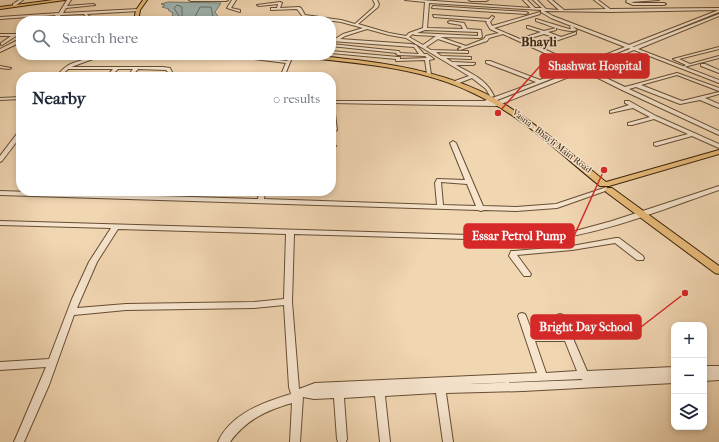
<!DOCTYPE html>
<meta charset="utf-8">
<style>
:root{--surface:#fff;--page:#f6f6f7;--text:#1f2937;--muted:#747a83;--line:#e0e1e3}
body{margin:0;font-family:"IM FELL French Canon",serif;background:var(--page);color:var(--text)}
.controls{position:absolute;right:12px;bottom:12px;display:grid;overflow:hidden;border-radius:8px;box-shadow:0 2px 6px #0003}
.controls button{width:36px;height:36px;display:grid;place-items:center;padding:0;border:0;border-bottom:1px solid var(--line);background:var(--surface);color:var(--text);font:20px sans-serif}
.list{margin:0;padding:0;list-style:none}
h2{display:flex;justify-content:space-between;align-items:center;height:52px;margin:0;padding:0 16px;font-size:17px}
h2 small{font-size:13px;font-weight:400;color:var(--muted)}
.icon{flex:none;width:22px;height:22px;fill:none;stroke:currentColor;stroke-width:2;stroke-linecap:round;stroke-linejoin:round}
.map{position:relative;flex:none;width:719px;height:442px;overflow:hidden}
.search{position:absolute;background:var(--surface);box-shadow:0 2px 6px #0003;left:16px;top:16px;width:320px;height:44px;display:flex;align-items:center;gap:10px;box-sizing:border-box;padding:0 14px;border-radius:16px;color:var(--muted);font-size:15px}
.panel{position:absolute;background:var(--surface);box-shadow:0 2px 6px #0003;left:16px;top:72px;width:320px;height:124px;border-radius:16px}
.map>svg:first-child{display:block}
</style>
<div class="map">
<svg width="719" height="442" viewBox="0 0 719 442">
<rect width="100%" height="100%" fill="#f1d6b2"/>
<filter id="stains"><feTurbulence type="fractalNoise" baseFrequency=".005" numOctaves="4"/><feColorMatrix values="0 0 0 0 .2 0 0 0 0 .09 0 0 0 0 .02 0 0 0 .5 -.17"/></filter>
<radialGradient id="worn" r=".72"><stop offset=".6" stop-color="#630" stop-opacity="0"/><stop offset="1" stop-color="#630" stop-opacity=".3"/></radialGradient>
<path fill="#9eb7b6" stroke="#757b71" d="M168,2L221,3L215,12L219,18L216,21H200L201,20C194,19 187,21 180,21L181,20L165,21L175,17L172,15L173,13L168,10L169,9L162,7L165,5L161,4Z"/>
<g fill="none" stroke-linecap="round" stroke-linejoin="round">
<path stroke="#6a6c60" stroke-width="1" d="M177,21L179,16L174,8L177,5L182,7V16L187,20L195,17L200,7H211L214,21"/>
<g stroke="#664e33" stroke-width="2">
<g id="minor">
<path d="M19,0H23L15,6H13V4Z"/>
<path d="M67,0H71L67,6L93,4L95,5L66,8L63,13L138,9L140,10L138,11L87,14L90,17L87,21H83L86,17L84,14L61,15L52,21H48L56,15L0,19V17L59,13Z"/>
<path d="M189,0H228L226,1H191Z"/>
<path d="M232,0H236L231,8L240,10V12L227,8Z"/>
<path d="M373,0H377L379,4L378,7L358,24L389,33L406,36L409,33L423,28L425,2L405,0H421L531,8L523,0H527L535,8H542L533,0H537L546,9L559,10L548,0H552L564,10L606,9L594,0H598L610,9L719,8V12L632,47H634L719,14V16L638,49L719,80V83L634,50L587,69L625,87L677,73L719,88V91L677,75L641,85L682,101L719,92V94L705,98L719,104V108L700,100L680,104L636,87L629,89L719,131V135L622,90L584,71L496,106L331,103V101H484L536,82L486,63V61H490L540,80L575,67L503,34L489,38L487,41L460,50L458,49L462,47L438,39L426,47L431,50L468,51V53H467L436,52L441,56L471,57V59H469L446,58L452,62L475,63V64L473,65H456C472,74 486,79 494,96L492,97L490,96L486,89L472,78L459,83H455V81L469,76L406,38L389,35L367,29L345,36L340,39L411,44L416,45L424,54H427L434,59L429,60L431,75L427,74L425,60L398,61H396V59L331,53V51L398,57H400V59L427,58L425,56L398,55L396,54L397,53L331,46V44L398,51H399L400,53L419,54L414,47L331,41V39H335L343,34L363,28L341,22L303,17L297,9L271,10V8H277L278,4L259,6L257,5L280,2L282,3L280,8L299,7L301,8L305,15L341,20L355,24L374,7L375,4ZM429,3L541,10V12L551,18L625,47L579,65L524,40L544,34L557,38L543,43V45H544L576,34V32L561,37L548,32L556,30V28L544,31L528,26H527V28L541,32L520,39L494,28L540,14V12L492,26L490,22L494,17L492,16L489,19L433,15L434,17L487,21L486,22L490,29L499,33L486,36L484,39L466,46L440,37L480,38L482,37L481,30L467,29L464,23L450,21L448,22L449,23L461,25L463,29L427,28ZM719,10L629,45L553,16L544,11L610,12ZM425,30L478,32V36L417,33ZM413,34L415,35L436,36L423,45L409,37ZM629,48L630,49L584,67H582ZM579,68L580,69L495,102H492Z"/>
<path d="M469,0H488L486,1H471Z"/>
<path d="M627,0H659L631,2L634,3H664L666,4L664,5H633L626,2Z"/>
<path d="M433,6L526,12L528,13L526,14L432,8Z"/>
<path d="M536,19L569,29H571L570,26H572L577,30C567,34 546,24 536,21Z"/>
<path d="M0,34H21V36H16L2,45H1V43L11,36H0Z"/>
<path d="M20,39H21V42L0,52V49Z"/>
<path d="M719,47V49L679,59L690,64L719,56V58L684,67V66L686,65L673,59Z"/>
<path d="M95,55H100L93,59L71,67H163L170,68L172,72L169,77H165L168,72L166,70L138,69L131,77H127L133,69H118L110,77H84L86,76L108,75L113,69H68L60,77H56C70,59 77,64 95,55Z"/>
<path d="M291,55H295L291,60L284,77H280L286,63L254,59L252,58L254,57L287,61Z"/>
<path d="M701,64H705L719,70V73L701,66Z"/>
<path d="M0,66L11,68L9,69L0,68Z"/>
<path d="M243,75H245L247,76L242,77Z"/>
<path d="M21,97V99L0,100V98Z"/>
<path d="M625,101H629L656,116L719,144V148L692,136L656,146L654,145V143L688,134L654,119L632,125H628V123L650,117L633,108L610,113V111L629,105L625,103Z"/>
<path d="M331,104L334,106L337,130L331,133Z"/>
<path d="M21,130V136L2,161L0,162V156L19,131Z"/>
<path d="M453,141L456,143L483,206L516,207L556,204L604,188L606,187L609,189L608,190L557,208L516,211L484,210L481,211L478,210L0,195V191L258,199L259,191H265L264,199L437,205L435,183L437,179L465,180L450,143ZM441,182L467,184L476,206L443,205Z"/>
<path d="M331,144L335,145L336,146L331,148Z"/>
<path d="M719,186V190C661,210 601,235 539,241L294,234L292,302L299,389L315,383L537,373L518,316L519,314L522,313L525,314L526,316L533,334H562L556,317L557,315L560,314L563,315L587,371L674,367V375L585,380L674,375V383L523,391L446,393L453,442H443L436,393L385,396L390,442H380L375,396L344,398L347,439L346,442H338L337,439L334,398L314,399L303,397L300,442H290L292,403C267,410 246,420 230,442H218C230,414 264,402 291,394L289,387L284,305L254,308L126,310L74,315L49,385L24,442H14L46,367L0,370V362L49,359L72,299L89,262L111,228L0,225V221L539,237L568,233L612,221ZM118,229L286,234L284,299L254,302L126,304L77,308L97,262ZM535,341H565L577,371L546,373ZM581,379L583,380L469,384Z"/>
<path d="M616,238H619L643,256L644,258L643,260H637L615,243L572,250L517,255L531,274L530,276H524L509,256L511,251H514L572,246Z"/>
<path d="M704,366H719V380L704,381Z"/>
</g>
</g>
<g stroke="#372109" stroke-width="2">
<g id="major">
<path d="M53,0H65L0,9V7Z"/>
<path d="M143,0H147L140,10L138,21H134L136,10Z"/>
<path d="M296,55C317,55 337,58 357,60C404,66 452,75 494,98C534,121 570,153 606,182L719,150V154L609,186H600C559,153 521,115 473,93C420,67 357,63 299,57Z"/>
<path d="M606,188H612L719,266V274L715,273L606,192L605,190Z"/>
</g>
</g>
<use href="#minor" fill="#f6e4cd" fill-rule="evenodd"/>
<use href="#major" fill="#e8bb79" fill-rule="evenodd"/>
</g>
<g text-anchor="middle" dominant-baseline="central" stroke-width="3" stroke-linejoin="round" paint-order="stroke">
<g font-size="9" fill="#372109" stroke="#f6e4cd">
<text transform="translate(552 141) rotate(38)">Vasna - Bhayli Main Road</text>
</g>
<g font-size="13" font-weight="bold" fill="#372109" stroke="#f6e4cd">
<text x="539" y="41">Bhayli</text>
</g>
</g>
<path fill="none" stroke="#d62828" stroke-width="1.5" d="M498 113L540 66M604 170L574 236M685 293L641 327"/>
<g fill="#d62828" stroke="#f6e4cd" stroke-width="1.5">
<circle cx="498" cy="113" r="4"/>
<circle cx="604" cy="170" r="4"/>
<circle cx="685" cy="293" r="4"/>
</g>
<g fill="#d62828" stroke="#d62828" stroke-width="1.5">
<rect x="540" y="54" width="109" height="24" rx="4"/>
<rect x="464" y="224" width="110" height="24" rx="4"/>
<rect x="531" y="315" width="110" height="24" rx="4"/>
</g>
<g font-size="12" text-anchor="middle" font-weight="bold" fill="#fff">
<text x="595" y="70">Shashwat Hospital</text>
<text x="519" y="240">Essar Petrol Pump</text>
<text x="586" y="331">Bright Day School</text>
</g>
<rect width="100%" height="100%" filter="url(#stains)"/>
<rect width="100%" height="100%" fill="url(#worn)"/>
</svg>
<div class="controls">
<button>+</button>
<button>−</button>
<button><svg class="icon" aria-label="layers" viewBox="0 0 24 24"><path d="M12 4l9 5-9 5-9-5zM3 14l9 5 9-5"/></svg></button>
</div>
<div class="search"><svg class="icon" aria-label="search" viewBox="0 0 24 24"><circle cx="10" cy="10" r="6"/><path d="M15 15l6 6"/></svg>Search here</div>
<section class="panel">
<h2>Nearby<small>0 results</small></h2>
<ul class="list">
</ul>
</section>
</div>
